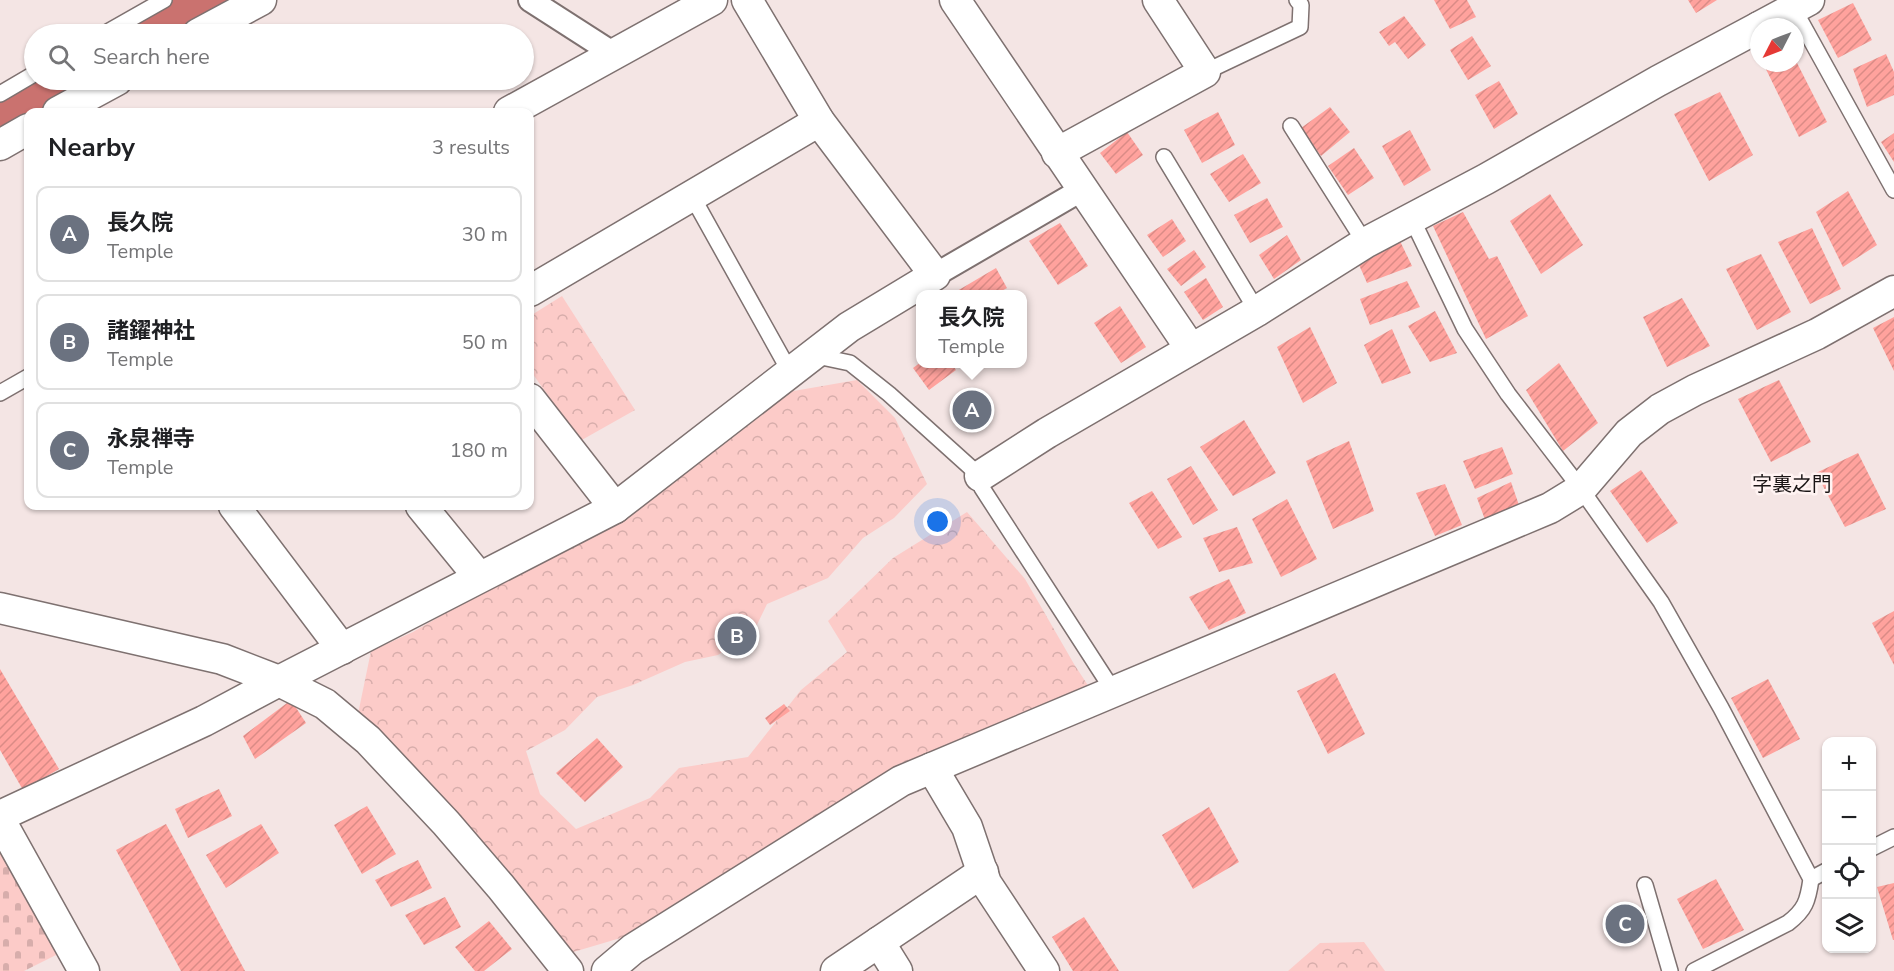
<!DOCTYPE html>
<meta charset="utf-8">
<style>
:root{--surface:#fff;--page:#f6f6f6;--text:#202124;--muted:#757577;--line:#e0e0e0;--accent:#1a73e8}
body{margin:0;font-family:"Nunito Sans","Noto Sans JP",sans-serif;background:var(--page);color:var(--text)}
.controls{position:absolute;right:18px;bottom:18px;display:grid;overflow:hidden;border-radius:12px;box-shadow:0 2px 4px #0004}
.controls button{width:54px;height:54px;display:grid;place-items:center;padding:0;border:0;border-bottom:2px solid var(--line);background:var(--surface);color:var(--text);font:30px sans-serif}
.compass{position:absolute;left:1750px;top:18px;width:54px;height:54px;border-radius:50%;background:var(--surface);box-shadow:0 2px 4px #0004;rotate:228deg}
.you{position:absolute;left:938px;top:522px;width:21px;height:21px;margin:-15px;border:4px solid #fff;border-radius:50%;background:#1a73e8;box-shadow:0 0 0 9px #1a73e833}
.badge{display:grid;place-items:center;width:39px;height:39px;border-radius:50%;background:var(--accent);color:#fff;font-size:20px;font-weight:700}
.pin{position:absolute;translate:-50% -50%;border:3px solid #fff;box-shadow:0 2px 6px #0006}
.popup{position:absolute;left:916px;top:290px;width:111px;height:78px;box-sizing:border-box;display:grid;place-content:center;border-radius:12px;background:var(--surface);filter:drop-shadow(0 2px 4px #0005);font-size:20px;white-space:nowrap;color:var(--muted)}
.popup b{font-size:22px;color:var(--text)}
.popup::after{content:'';position:absolute;left:50%;top:100%;margin-left:-12px;border:12px solid transparent;border-top-color:var(--surface)}
.list{margin:0;padding:0;list-style:none}
h2{display:flex;justify-content:space-between;align-items:center;height:78px;margin:0;padding:0 24px;font-size:26px}
h2 small{font-size:20px;font-weight:400;color:var(--muted)}
.list li{display:grid;grid-template-columns:39px 1fr auto;gap:18px;align-items:center;box-sizing:border-box;height:96px;margin:0 12px 12px;padding:0 12px;border:2px solid var(--line);border-radius:12px}
.list b{display:block;font-size:22px;white-space:nowrap}
.list p{margin:0;font-size:20px;white-space:nowrap;color:var(--muted)}
.list em{font-size:20px;font-style:normal;color:var(--muted)}
.icon{flex:none;width:33px;height:33px;fill:none;stroke:currentColor;stroke-width:2;stroke-linecap:round;stroke-linejoin:round}
.map{position:relative;flex:none;width:1894px;height:971px;overflow:hidden}
.search{position:absolute;background:var(--surface);box-shadow:0 2px 4px #0004;left:24px;top:24px;width:510px;height:66px;display:flex;align-items:center;gap:15px;box-sizing:border-box;padding:0 21px;border-radius:33px;color:var(--muted);font-size:22px}
.panel{position:absolute;background:var(--surface);box-shadow:0 2px 4px #0004;left:24px;top:108px;width:510px;height:402px;border-radius:12px}
.map>svg:first-child{display:block}
</style>
<div class="map">
<svg width="1894" height="971" viewBox="0 0 1894 971">
<defs>
<pattern id="forest-crowns" width="20" height="18" patternUnits="userSpaceOnUse" patternTransform="scale(1.5)"><rect width="20" height="18" fill="#fccbc8"/><path d="M2 6a3 3 0 1 1 6 0M12 15a3 3 0 1 1 6 0" fill="none" stroke="#d7adab"/></pattern>
<pattern id="cemetery-stones" width="16" height="16" patternUnits="userSpaceOnUse" patternTransform="scale(1.5)"><rect width="16" height="16" fill="#fccbc8"/><path d="M2 7V4a2 2 0 0 1 4 0v3zM10 15v-3a2 2 0 0 1 4 0v3z" fill="#d7adab"/></pattern>
<pattern id="building-hatch" width="6" height="6" patternUnits="userSpaceOnUse" patternTransform="scale(1.5)"><rect width="6" height="6" fill="#ffa29d"/><path d="M-1 1l2-2M0 6l6-6M5 7l2-2" fill="none" stroke="#da8b86"/></pattern>
</defs>
<rect width="100%" height="100%" fill="#f4e5e4"/>
<g fill="url(#forest-crowns)">
<path d="M562,296L635,410L580,441L530,370V316Z"/>
<path d="M857,380L895,418L927,484L894,518L863,538L828,578L767,604L754,631L718,655L685,662L633,685L597,697L565,730L526,751L540,794L576,829L650,798L679,768L748,757L801,690L847,652L828,621L893,558L967,512L1025,579L1074,664L1089,687L1031,710L876,781L634,934L570,953L358,714L371,651L413,632L542,557L782,393Z"/>
<path d="M1364,942L1385,971H1288L1320,943Z"/>
</g>
<path fill="url(#cemetery-stones)" d="M0,840L60,953L24,971H0Z"/>
<g fill="none" stroke-linecap="round" stroke-linejoin="round">
<g stroke="#ca726f" stroke-width="54">
<path d="M150,34L212,0"/>
<path d="M0,122L73,80"/>
</g>
</g>
<g fill="url(#building-hatch)">
<path d="M1434,0H1467L1476,17L1450,29Z"/>
<path d="M1688,0H1717L1696,13Z"/>
<path d="M1853,3L1872,40L1838,58L1818,20Z"/>
<path d="M1404,16L1426,45L1408,59L1395,42L1389,46L1379,32Z"/>
<path d="M1472,36L1491,66L1468,80L1450,50Z"/>
<path d="M1886,54L1894,72V95L1867,107L1853,69Z"/>
<path d="M1795,59L1827,122L1799,137L1763,63H1795Z"/>
<path d="M1499,81L1518,114L1494,129L1475,95Z"/>
<path d="M1720,92L1753,155L1709,181L1674,114Z"/>
<path d="M1330,107L1350,132L1321,156L1301,128Z"/>
<path d="M1218,112L1235,145L1202,163L1184,130Z"/>
<path d="M1410,130L1431,170L1404,186L1382,146Z"/>
<path d="M1127,132L1143,155L1116,174L1100,153Z"/>
<path d="M1894,133V162L1881,142Z"/>
<path d="M1354,148L1374,178L1348,195L1328,166Z"/>
<path d="M1243,154L1261,183L1229,202L1210,174Z"/>
<path d="M1848,191L1877,245L1843,267L1816,212Z"/>
<path d="M1550,194L1583,245L1541,274L1510,221Z"/>
<path d="M1267,198L1283,227L1250,243L1234,215Z"/>
<path d="M1463,212L1489,259L1497,256L1528,316L1486,339L1433,226Z"/>
<path d="M1172,219L1186,241L1163,257L1147,235Z"/>
<path d="M1060,223L1088,266L1058,285L1029,241Z"/>
<path d="M1812,228L1841,289L1810,304L1778,242Z"/>
<path d="M1287,235L1301,260L1274,279L1259,255Z"/>
<path d="M1399,239L1412,266L1367,283L1356,258Z"/>
<path d="M1194,250L1206,267L1181,286L1167,269Z"/>
<path d="M1761,254L1791,312L1757,330L1726,269Z"/>
<path d="M996,268L1007,288L996,294H952Z"/>
<path d="M1206,278L1223,307L1203,320L1184,292Z"/>
<path d="M1407,281L1420,307L1370,325L1360,299Z"/>
<path d="M1682,298L1710,346L1667,367L1643,317Z"/>
<path d="M1120,306L1146,347L1121,363L1094,323Z"/>
<path d="M1435,311L1457,353L1430,362L1408,326Z"/>
<path d="M1894,317V371L1873,328Z"/>
<path d="M1310,327L1337,383L1303,403L1277,347Z"/>
<path d="M1392,329L1411,373L1382,384L1364,345Z"/>
<path d="M921,362V364H952L956,370L929,390L913,368Z"/>
<path d="M1559,363L1598,423L1563,451L1526,390Z"/>
<path d="M1779,380L1811,442L1771,462L1738,399Z"/>
<path d="M1244,420L1276,473L1233,496L1200,447Z"/>
<path d="M1349,441L1374,511L1333,529L1306,461Z"/>
<path d="M1502,447L1513,474L1475,489L1463,461Z"/>
<path d="M1858,453L1886,509L1845,527L1816,473Z"/>
<path d="M1191,466L1218,510L1193,525L1167,479Z"/>
<path d="M1641,470L1678,523L1647,543L1610,491Z"/>
<path d="M1511,482L1521,511L1487,525L1477,498Z"/>
<path d="M1445,484L1462,525L1435,536L1416,493Z"/>
<path d="M1152,491L1182,537L1158,549L1129,503Z"/>
<path d="M1287,499L1317,559L1281,577L1252,519Z"/>
<path d="M1237,527L1253,563L1219,572L1203,538Z"/>
<path d="M1229,579L1246,613L1209,630L1189,597Z"/>
<path d="M1894,611V665L1872,623Z"/>
<path d="M0,669L59,769L23,790L0,750Z"/>
<path d="M1335,673L1365,734L1328,754L1297,691Z"/>
<path d="M1768,679L1800,739L1763,758L1731,698Z"/>
<path d="M291,700L306,723L255,759L243,736Z"/>
<path d="M784,704L790,711L770,725L765,718Z"/>
<path d="M597,738L623,767L585,802L556,773Z"/>
<path d="M219,789L232,816L188,838L175,809Z"/>
<path d="M367,806L396,854L362,874L334,825Z"/>
<path d="M1209,807L1239,862L1193,889L1162,835Z"/>
<path d="M166,824L245,971H181L116,850Z"/>
<path d="M261,824L279,853L226,888L206,855Z"/>
<path d="M418,860L432,888L391,907L375,880Z"/>
<path d="M1716,879L1744,930L1703,949L1677,899Z"/>
<path d="M1894,883V940H1893L1877,887Z"/>
<path d="M445,897L461,927L424,945L405,915Z"/>
<path d="M1084,917L1119,971H1073L1052,937Z"/>
<path d="M489,921L512,949L484,971H475L455,947Z"/>
</g>
<g fill="none" stroke-linecap="round" stroke-linejoin="round">
<g stroke="#7e7170" stroke-width="18">
<g id="service">
<path d="M1791,4L1894,190"/>
<path d="M104,34L164,0"/>
<path d="M1205,72L1300,27L1301,5L1297,0"/>
<path d="M0,94L34,74"/>
<path d="M1291,126L1365,243"/>
<path d="M1164,157L1257,311"/>
<path d="M692,196L790,372"/>
<path d="M1412,219L1465,329L1508,394L1581,489L1661,602L1721,708L1811,879C1808,901 1805,910 1788,923L1694,971"/>
<path d="M812,355L850,363L889,394L980,476L982,488L1114,692"/>
<path d="M0,393L28,377"/>
<path d="M1872,848L1894,837"/>
<path d="M1811,879L1826,871"/>
<path d="M1645,885L1670,971"/>
</g>
</g>
<g stroke="#7e7170" stroke-width="26">
<g id="pedestrian">
<path d="M530,0L614,54"/>
<path d="M935,275L1083,189"/>
</g>
</g>
<g stroke="#7e7170" stroke-width="33">
<g id="minor">
<path d="M955,0L1191,349"/>
<path d="M1759,27L1809,0"/>
<path d="M198,34L261,0"/>
<path d="M58,112L117,80"/>
<path d="M509,112L712,0"/>
<path d="M0,145L28,129"/>
<path d="M1057,153L1205,72L1158,0"/>
<path d="M530,291L819,121"/>
<path d="M530,399L615,508"/>
<path d="M980,476L1047,433L1257,311L1365,243L1486,179L1658,81L1759,27"/>
<path d="M234,506L342,649"/>
<path d="M421,506L479,577"/>
<path d="M0,608L222,659L279,681L325,704L368,740L446,823L501,887L568,971"/>
<path d="M932,768L967,827L986,883L1044,971"/>
<path d="M0,816L204,721L279,681L615,508L849,327L935,275L819,121L747,0"/>
<path d="M0,820L84,971"/>
<path d="M879,942L897,971"/>
<path d="M607,971L633,949L901,781L1550,508L1581,489L1629,433L1660,409L1695,390L1817,334L1894,291"/>
<path d="M836,971L983,872"/>
</g>
</g>
<use href="#service" stroke="#fff" stroke-width="15"/>
<use href="#pedestrian" stroke="#fff" stroke-width="22"/>
<use href="#minor" stroke="#fff" stroke-width="30"/>
</g>
<g text-anchor="middle" dominant-baseline="central" stroke-width="5" stroke-linejoin="round" paint-order="stroke">
<g font-size="20" fill="#1a1515" stroke="#fff3f2">
<text x="1792" y="484">字裏之門</text>
</g>
</g>
</svg>
<div class="controls">
<button>+</button>
<button>−</button>
<button><svg class="icon" aria-label="locate" viewBox="0 0 24 24"><circle cx="12" cy="12" r="6"/><path d="M12 2v4M12 18v4M2 12h4M18 12h4"/></svg></button>
<button><svg class="icon" aria-label="layers" viewBox="0 0 24 24"><path d="M12 4l9 5-9 5-9-5zM3 14l9 5 9-5"/></svg></button>
</div>
<svg class="compass" viewBox="-18 -18 36 36"><path d="M0-13l5 13h-10z" fill="#e53935"/><path d="M0 13l5-13h-10z" fill="#757577"/></svg>
<div class="you"></div>
<div class="pin badge" style="left:972px;top:410px;background:#6b7280">A</div>
<div class="popup"><b>長久院</b>Temple</div>
<div class="pin badge" style="left:737px;top:636px;background:#6b7280">B</div>
<div class="pin badge" style="left:1625px;top:924px;background:#6b7280">C</div>
<div class="search"><svg class="icon" aria-label="search" viewBox="0 0 24 24"><circle cx="10" cy="10" r="6"/><path d="M15 15l6 6"/></svg>Search here</div>
<section class="panel">
<h2>Nearby<small>3 results</small></h2>
<ul class="list">
<li><span class="badge" style="background:#6b7280">A</span><div><b>長久院</b><p>Temple</p></div><em>30 m</em></li>
<li><span class="badge" style="background:#6b7280">B</span><div><b>諸鑃神社</b><p>Temple</p></div><em>50 m</em></li>
<li><span class="badge" style="background:#6b7280">C</span><div><b>永泉禅寺</b><p>Temple</p></div><em>180 m</em></li>
</ul>
</section>
</div>
